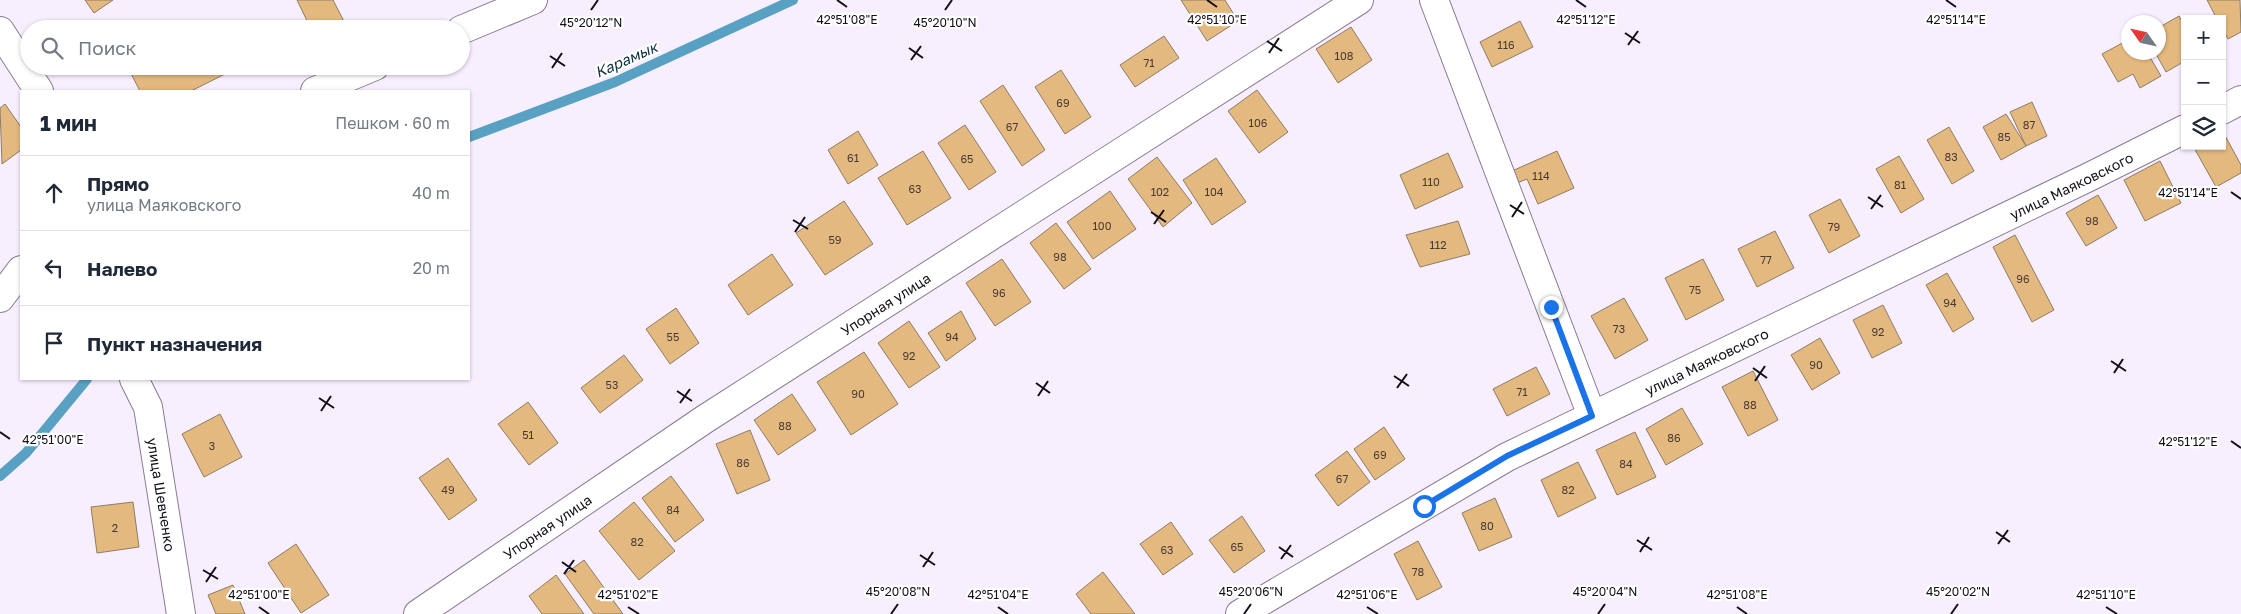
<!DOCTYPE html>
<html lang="ru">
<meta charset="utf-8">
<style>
:root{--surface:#fff;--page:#f6f6f7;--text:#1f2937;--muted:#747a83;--line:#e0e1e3}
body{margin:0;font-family:"Golos Text",sans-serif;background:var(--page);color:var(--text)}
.controls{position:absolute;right:15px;top:15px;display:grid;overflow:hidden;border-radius:0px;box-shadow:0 1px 4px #0004}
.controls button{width:45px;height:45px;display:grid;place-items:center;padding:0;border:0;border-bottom:1px solid var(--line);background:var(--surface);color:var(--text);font:25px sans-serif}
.compass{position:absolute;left:2121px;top:15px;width:45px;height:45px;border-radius:50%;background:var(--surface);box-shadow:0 1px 4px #0004;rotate:304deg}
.stop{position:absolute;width:15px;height:15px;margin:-11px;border:4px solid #1a73e8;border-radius:50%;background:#fff}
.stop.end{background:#1a73e8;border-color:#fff;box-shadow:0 1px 5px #0008}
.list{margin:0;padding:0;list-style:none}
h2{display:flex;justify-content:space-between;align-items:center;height:65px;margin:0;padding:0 20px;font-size:21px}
h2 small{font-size:16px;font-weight:400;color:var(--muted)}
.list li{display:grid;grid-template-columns:32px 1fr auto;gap:15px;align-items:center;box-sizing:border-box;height:75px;padding:0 20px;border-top:1px solid var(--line)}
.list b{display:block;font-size:19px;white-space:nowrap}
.list p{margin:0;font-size:16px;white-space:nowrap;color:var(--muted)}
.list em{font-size:16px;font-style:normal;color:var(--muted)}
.icon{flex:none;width:28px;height:28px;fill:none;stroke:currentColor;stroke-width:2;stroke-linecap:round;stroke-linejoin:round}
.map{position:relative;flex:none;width:2241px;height:614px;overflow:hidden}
.search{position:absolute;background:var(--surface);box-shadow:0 1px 4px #0004;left:20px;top:20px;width:450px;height:55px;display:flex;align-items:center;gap:12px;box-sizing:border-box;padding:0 18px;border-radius:28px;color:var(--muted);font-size:19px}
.panel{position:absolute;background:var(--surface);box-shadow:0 1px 4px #0004;left:20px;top:90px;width:450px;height:290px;border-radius:0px}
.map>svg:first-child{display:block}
</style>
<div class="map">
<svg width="2241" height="614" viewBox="0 0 2241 614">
<rect width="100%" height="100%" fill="#f7eefe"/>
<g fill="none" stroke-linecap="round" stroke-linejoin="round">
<g stroke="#58a1c2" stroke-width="10">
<path d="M469,137L615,82L793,0"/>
<path d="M0,476L26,453L87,379"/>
</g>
</g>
<g fill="#e4b980" stroke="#8e7c65">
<path d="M85,0H113L94,13Z"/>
<path d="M297,0H333L348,29H311Z"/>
<path d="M1181,0H1225L1238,21L1207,41Z"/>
<path d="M2207,0H2240L2241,32L2228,39L2222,28V19H2217Z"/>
<path d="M2179,16L2185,27V61L2166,72L2155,52H2158V28Z"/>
<path d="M1520,21L1533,47L1492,67L1480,42Z"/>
<path d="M203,23L206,29H192Z"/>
<path d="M1351,27L1372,60L1338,83L1316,49Z"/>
<path d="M1164,36L1179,58L1135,87L1120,65Z"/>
<path d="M2128,40V52H2147L2161,76L2140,88L2133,74L2118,82L2102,54Z"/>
<path d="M127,66H226L229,72L191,91H140Z"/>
<path d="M1061,70L1091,117L1065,134L1035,87Z"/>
<path d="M1003,85L1045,150L1022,166L980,101Z"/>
<path d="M1257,90L1288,132L1259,153L1228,111Z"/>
<path d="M2032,102L2047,136L2026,146L2010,112Z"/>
<path d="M5,104L21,127V150L2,164L0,108Z"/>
<path d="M2006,114L2026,146L2001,160L1983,127Z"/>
<path d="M965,125L996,172L969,190L938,143Z"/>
<path d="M1949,127L1974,171L1952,184L1927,140Z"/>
<path d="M2222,130L2241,165V173L2216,187L2193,146H2222Z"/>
<path d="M858,131L878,165L848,184L828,150Z"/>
<path d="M923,151L951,198L907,225L878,178Z"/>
<path d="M1557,151L1574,188L1538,204L1527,179L1517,183L1512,171Z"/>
<path d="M1448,153L1463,187L1415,209L1400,175Z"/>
<path d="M1899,156L1924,199L1901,213L1876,169Z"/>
<path d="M1157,157L1192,203L1163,227L1128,179Z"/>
<path d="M1216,158L1246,202L1212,225L1183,180Z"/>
<path d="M2160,161L2181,203L2145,221L2124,180Z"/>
<path d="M1110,191L1136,229L1093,259L1067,222Z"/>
<path d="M2098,195L2117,228L2086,246L2066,213Z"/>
<path d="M1840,199L1860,236L1829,253L1809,215Z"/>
<path d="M844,201L873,244L825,275L796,233Z"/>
<path d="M1458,221L1470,254L1420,267L1406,235Z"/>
<path d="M1056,223L1091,269L1064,289L1030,243Z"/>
<path d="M1775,231L1794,268L1757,287L1738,249Z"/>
<path d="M2015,235L2054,310L2032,322L1993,247Z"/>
<path d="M772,254L793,285L748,315L728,285Z"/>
<path d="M1002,259L1031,302L995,326L966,283Z"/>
<path d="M1703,259L1724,300L1686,320L1665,278Z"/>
<path d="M1947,273L1974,319L1953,332L1926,285Z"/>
<path d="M1624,298L1648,340L1615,359L1591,316Z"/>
<path d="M1883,305L1902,343L1872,358L1853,320Z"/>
<path d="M676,308L699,343L670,364L646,329Z"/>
<path d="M961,311L976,339L946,361L928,333Z"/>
<path d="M909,321L940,367L909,388L878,343Z"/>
<path d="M1820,338L1840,373L1812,390L1791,355Z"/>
<path d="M864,352L898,404L851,435L817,382Z"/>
<path d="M624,355L643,380L600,413L581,388Z"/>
<path d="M1536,367L1550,394L1507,416L1493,389Z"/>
<path d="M1753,371L1778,420L1748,436L1722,387Z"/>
<path d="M792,394L816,430L778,455L754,420Z"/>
<path d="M528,402L558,443L529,465L498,424Z"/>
<path d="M1682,408L1703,444L1666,465L1646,429Z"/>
<path d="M220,414L242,457L204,477L182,434Z"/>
<path d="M1384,427L1405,459L1375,480L1354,449Z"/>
<path d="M750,430L770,480L737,494L716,444Z"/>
<path d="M1635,432L1656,477L1617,495L1596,450Z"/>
<path d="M1347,451L1370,482L1338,506L1315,475Z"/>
<path d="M448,458L477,500L449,520L419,478Z"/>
<path d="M1578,462L1596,498L1558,517L1541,480Z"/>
<path d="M671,476L704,520L675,542L642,498Z"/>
<path d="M1495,498L1512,537L1479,551L1462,513Z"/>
<path d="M133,502L139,547L97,553L91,507Z"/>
<path d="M634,502L675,551L639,580L599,531Z"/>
<path d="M1242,516L1265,551L1234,573L1209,540Z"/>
<path d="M1171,522L1193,554L1163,575L1140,544Z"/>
<path d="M1418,541L1442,587L1417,600L1394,554Z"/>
<path d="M296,544L329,595L301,613L268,563Z"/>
<path d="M584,560L623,614H594L565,574Z"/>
<path d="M1103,572L1135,614H1091L1076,594Z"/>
<path d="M556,575L584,614H542L529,596Z"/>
<path d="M233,585L245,614H216L208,595Z"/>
</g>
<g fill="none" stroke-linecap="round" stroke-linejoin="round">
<g stroke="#897b93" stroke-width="30">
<g id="minor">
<path d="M1434,0L1592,416"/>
<path d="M461,30L533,0"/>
<path d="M0,31L39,91"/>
<path d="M315,91L375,66"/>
<path d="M2222,110L2241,100"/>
<path d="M0,298L21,270"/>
<path id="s1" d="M134,379L148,407L181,614"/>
<path id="s2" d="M418,614L705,419L1359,0"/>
<path id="s3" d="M1240,614L1507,457L2089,177L2185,129"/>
</g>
</g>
<use href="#minor" stroke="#fff" stroke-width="28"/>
</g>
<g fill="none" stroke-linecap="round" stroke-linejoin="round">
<path stroke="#1a73e8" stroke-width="6" d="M1424,506L1507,456L1592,416L1551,307"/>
</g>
<path fill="none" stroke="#140e18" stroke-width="2" d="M837,0L847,7M1207,0L1217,7M1576,0L1586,7M1946,0L1956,7M591,10L598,0M945,10L952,0M1625,33L1640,43M1267,41L1282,51M1628,45L1638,31M909,48L923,58M1269,53L1279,38M550,56L565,66M911,60L921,46M552,68L562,53M2231,192L2241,199M1868,197L1883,207M1510,205L1524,214M1871,209L1881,195M1151,212L1166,222M1512,217L1522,202M793,220L808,229M1154,224L1164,210M795,232L805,217M2111,361L2126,371M1753,368L1767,378M2114,373L2123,359M1394,376L1409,386M1755,381L1765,366M1036,383L1050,393M1397,388L1407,374M677,391L692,401M1038,396L1048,381M319,398L334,408M680,403L690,389M321,411L331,396M0,432L10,439M2231,441L2241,448M1996,532L2010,542M1637,540L1652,550M1998,544L2008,530M1279,547L1293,557M1640,552L1649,537M920,555L935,565M1281,559L1291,545M562,562L576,572M923,567L933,552M203,570L218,579M564,574L574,560M206,582L216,567M259,607L269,614M628,607L639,614M998,607L1008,614M1367,607L1378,614M1737,607L1747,614M2106,607L2117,614M891,614L898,604M1244,614L1251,604M1598,614L1605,604M1951,614L1958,604"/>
<g text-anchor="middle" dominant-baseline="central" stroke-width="4.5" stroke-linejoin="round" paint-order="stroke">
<g font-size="11" fill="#483932">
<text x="1506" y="44">116</text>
<text x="1344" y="55">108</text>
<text x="1149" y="62">71</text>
<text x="1063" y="102">69</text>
<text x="1258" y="122">106</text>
<text x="2029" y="124">87</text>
<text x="1012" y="126">67</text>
<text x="2004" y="136">85</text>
<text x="1951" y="156">83</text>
<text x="853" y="157">61</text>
<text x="967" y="158">65</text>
<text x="1541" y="175">114</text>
<text x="1431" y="181">110</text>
<text x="1900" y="184">81</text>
<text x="915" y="188">63</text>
<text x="1160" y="191">102</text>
<text x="1214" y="191">104</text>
<text x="2092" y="220">98</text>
<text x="1102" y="225">100</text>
<text x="1834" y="226">79</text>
<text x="835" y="239">59</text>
<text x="1438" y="244">112</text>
<text x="1060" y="256">98</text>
<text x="1766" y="259">77</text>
<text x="2023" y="278">96</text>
<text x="1695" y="289">75</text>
<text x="999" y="292">96</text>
<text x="1950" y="302">94</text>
<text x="1619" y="328">73</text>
<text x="1878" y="331">92</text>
<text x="673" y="336">55</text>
<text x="952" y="336">94</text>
<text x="909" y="355">92</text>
<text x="1816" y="364">90</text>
<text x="612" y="384">53</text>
<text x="1522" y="391">71</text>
<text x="858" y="393">90</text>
<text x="1750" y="404">88</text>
<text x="785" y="425">88</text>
<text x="528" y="434">51</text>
<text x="1674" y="437">86</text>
<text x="212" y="445">3</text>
<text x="1380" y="454">69</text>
<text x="743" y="462">86</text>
<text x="1626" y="463">84</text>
<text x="1342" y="478">67</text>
<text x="448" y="489">49</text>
<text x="1568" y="489">82</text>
<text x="673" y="509">84</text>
<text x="1487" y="525">80</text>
<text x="115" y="527">2</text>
<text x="637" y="541">82</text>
<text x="1237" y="546">65</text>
<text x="1167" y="549">63</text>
<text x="1418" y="571">78</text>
</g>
<g font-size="14" fill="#140e18" stroke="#fff">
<text stroke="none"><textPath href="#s3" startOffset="936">улица Маяковского</textPath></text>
<text stroke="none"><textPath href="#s2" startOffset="561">Упорная улица</textPath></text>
<text stroke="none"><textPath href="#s3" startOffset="531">улица Маяковского</textPath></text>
<text stroke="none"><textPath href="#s1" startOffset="120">улица Шевченко</textPath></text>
<text stroke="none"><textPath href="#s2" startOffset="156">Упорная улица</textPath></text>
</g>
<g font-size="15" font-style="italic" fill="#0d2f3e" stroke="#fff">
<text transform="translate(626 59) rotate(-24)">Карамык</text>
</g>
</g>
<g font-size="12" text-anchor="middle" fill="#140e18" stroke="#fff" stroke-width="4.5" stroke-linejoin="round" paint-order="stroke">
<text x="1956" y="24">42°51'14"E</text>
<text x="847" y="24">42°51'08"E</text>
<text x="1217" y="24">42°51'10"E</text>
<text x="1586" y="24">42°51'12"E</text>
<text x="591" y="27">45°20'12"N</text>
<text x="945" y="27">45°20'10"N</text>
<text x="2188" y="197">42°51'14"E</text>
<text x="53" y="444">42°51'00"E</text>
<text x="2188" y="446">42°51'12"E</text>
<text x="898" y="596">45°20'08"N</text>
<text x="1251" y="596">45°20'06"N</text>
<text x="1605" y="596">45°20'04"N</text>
<text x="1958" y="596">45°20'02"N</text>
<text x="259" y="599">42°51'00"E</text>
<text x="628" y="599">42°51'02"E</text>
<text x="998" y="599">42°51'04"E</text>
<text x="1367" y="599">42°51'06"E</text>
<text x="1737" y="599">42°51'08"E</text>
<text x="2106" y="599">42°51'10"E</text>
</g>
</svg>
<div class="controls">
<button>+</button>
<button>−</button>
<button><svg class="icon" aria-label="layers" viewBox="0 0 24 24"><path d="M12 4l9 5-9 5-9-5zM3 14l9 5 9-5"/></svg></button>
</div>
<svg class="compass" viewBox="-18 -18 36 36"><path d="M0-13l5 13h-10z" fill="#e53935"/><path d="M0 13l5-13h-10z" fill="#747a83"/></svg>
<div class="stop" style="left:1424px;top:506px"></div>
<div class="stop end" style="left:1551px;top:307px"></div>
<div class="search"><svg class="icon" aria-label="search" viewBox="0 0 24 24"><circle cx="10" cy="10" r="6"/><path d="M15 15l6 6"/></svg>Поиск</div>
<section class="panel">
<h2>1 мин<small>Пешком · 60 m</small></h2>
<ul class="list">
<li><svg class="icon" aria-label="ahead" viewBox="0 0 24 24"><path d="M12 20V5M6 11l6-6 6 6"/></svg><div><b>Прямо</b><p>улица Маяковского</p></div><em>40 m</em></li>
<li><svg class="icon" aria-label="left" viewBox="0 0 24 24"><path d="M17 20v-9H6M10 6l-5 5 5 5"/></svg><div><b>Налево</b></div><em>20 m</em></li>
<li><svg class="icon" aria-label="arrive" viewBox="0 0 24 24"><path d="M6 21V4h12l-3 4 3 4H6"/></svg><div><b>Пункт назначения</b></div></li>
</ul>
</section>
</div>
